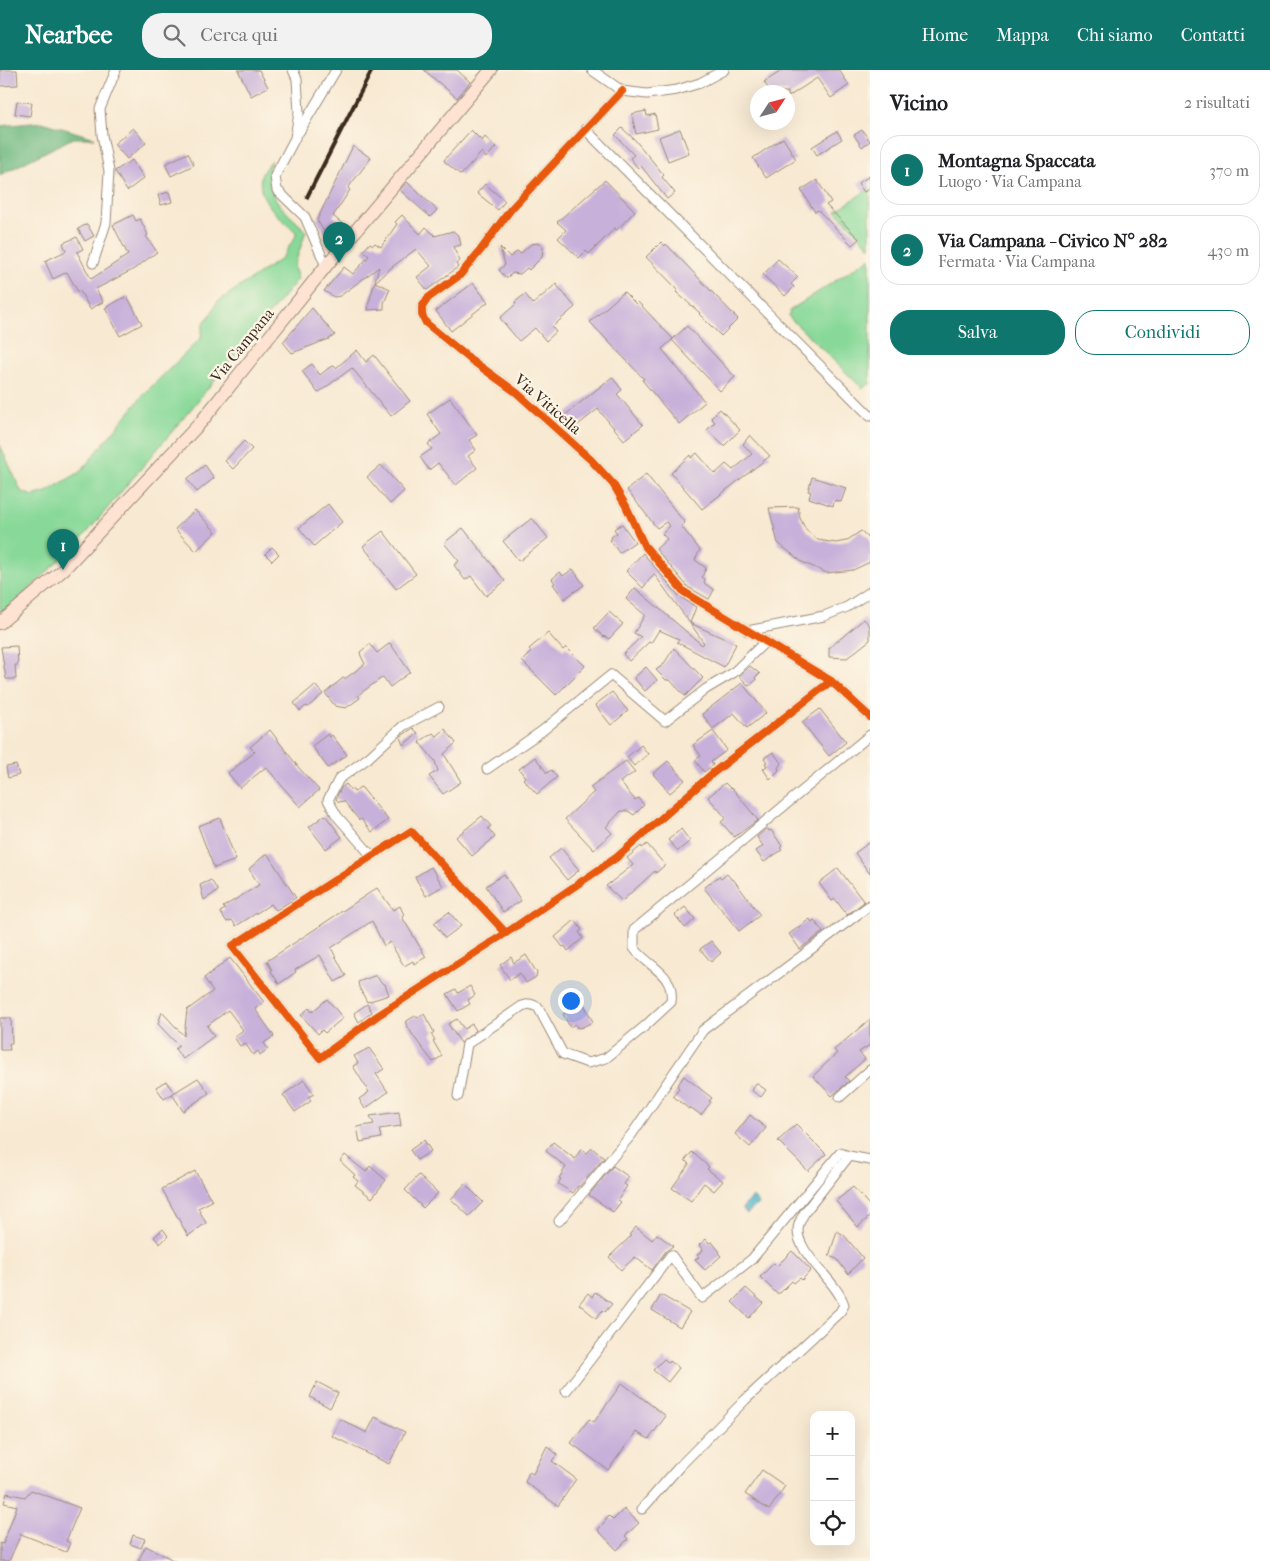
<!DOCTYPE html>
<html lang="it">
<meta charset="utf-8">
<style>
:root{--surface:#fff;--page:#f2f2f2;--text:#202124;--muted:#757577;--line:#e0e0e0;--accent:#0f766e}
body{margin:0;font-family:"IM FELL French Canon",serif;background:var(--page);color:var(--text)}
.controls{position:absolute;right:15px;bottom:15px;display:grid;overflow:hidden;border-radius:10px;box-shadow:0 5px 20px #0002}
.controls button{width:45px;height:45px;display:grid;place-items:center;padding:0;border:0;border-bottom:1px solid var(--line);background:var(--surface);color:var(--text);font:25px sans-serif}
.compass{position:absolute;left:750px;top:15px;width:45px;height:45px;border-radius:50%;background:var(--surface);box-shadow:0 5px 20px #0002;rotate:54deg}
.you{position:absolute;left:570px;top:930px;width:18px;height:18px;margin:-12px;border:4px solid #fff;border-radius:50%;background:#1a73e8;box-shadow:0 0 0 8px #1a73e833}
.badge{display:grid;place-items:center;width:32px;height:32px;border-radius:50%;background:var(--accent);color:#fff;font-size:16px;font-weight:700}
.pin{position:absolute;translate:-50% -41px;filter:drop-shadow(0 1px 2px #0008)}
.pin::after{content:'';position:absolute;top:26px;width:18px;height:15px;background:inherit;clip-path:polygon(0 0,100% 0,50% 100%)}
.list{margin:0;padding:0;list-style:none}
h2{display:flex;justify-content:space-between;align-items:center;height:65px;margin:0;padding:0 20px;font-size:21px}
h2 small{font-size:16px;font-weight:400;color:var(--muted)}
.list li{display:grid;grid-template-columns:32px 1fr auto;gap:15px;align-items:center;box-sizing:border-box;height:70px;margin:0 10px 10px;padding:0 10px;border:1px solid var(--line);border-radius:20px}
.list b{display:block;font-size:19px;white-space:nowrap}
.list p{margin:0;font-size:16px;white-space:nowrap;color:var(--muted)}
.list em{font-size:16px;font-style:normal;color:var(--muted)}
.actions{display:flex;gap:10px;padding:15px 20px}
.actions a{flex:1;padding:11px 0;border:1px solid var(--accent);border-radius:20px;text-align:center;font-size:18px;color:var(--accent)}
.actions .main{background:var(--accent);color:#fff}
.icon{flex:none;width:28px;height:28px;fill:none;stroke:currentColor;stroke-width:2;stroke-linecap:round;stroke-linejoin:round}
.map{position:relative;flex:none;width:870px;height:1491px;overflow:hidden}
header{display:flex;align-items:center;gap:30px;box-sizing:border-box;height:70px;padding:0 25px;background:var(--accent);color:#fff}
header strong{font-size:24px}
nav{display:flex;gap:28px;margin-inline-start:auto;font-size:18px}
.search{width:350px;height:45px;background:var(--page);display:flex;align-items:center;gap:12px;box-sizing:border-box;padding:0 18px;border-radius:20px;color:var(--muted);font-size:19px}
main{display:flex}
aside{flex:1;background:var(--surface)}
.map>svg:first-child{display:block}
</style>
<header>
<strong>Nearbee</strong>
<div class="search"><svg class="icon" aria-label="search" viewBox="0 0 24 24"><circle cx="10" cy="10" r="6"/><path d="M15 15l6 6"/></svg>Cerca qui</div>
<nav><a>Home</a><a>Mappa</a><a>Chi siamo</a><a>Contatti</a></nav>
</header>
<main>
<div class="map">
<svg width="870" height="1491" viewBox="0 0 870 1491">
<rect width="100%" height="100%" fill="#fcf5e5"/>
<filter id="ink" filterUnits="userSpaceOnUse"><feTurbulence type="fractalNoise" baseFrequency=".02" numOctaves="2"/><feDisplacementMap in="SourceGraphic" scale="10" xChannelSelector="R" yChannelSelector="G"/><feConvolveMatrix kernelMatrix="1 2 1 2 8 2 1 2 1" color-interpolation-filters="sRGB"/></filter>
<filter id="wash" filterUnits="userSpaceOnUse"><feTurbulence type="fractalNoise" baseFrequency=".0096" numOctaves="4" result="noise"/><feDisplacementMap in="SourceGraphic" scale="20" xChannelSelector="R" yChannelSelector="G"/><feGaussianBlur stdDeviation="1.12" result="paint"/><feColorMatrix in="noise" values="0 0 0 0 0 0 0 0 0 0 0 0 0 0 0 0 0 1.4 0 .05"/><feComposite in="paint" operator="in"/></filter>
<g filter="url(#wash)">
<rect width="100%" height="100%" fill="#f8e9d2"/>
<g fill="#88d999" stroke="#62825c">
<path d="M271,90C261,125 284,139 306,161L294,197L298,209L186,345L85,465L0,548V375L21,421L33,426L46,422L80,402L145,323L201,268L203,254L211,244L217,232L281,189L296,166V162C281,148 256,130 261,107C262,101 268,95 271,90Z"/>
<path d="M870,118V177L836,141Z"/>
<path d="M870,188V314L862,318L788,246L790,243L789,241Z"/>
</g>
<path fill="#6eb981" stroke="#547250" d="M42,52L95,68H73L0,105V56Z"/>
<path fill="#47b0c6" stroke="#416d72" d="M753,1127L759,1133L747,1144L742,1138Z"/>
<g id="blocks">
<g fill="#c7b0da">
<path d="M0,0H17L18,15L0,16Z"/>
<path d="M238,0H259L268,17L251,26Z"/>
<path d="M424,0H457L470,12L457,28Z"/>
<path d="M783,0H839L849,15L831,28L817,8L788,27V22H771L764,12Z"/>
<path d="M17,31L32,33L30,46L15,44Z"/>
<path d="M646,41L647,46L655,44L658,59L636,64L632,44Z"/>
<path d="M133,58L146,73L127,89L114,74Z"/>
<path d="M622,58L635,70L664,105L662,107L675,123L667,129L641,96L638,98L630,88L634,85L615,65Z"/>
<path d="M680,59L689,83L668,91L659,67Z"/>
<path d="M471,60L482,71L485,67L496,77L486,88L482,82L461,105L445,92L444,90Z"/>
<path d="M862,60L870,71L862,77L854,65Z"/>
<path d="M837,61L842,69L817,85L812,77Z"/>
<path d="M783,68L796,89L766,108L753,88Z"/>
<path d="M353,76L371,88L348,118L350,120L333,146L344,155L330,171L317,150Z"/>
<path d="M188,83L194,95L171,106L165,94Z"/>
<path d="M132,90L144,108L127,121L115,101Z"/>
<path d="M870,106V118L864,122L858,113Z"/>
<path d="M605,110L635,141L617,160L615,158L589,184L586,181L579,188L558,168L566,160L557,152Z"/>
<path d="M817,110L831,132L826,135L859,169L852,175L818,140L815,142L801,120Z"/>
<path d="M407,112L437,140L430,147L400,120Z"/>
<path d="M485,114L505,131L498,140L477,123Z"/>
<path d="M169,122L172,132L161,135L158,125Z"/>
<path d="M133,145L136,151L140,149L148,165L146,166L157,182L134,199L96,219L103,232L90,239L80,221L78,222L67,202L53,209L45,191L66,181L63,173L77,167L83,179L77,182L91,209L128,185L113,155Z"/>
<path d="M402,145L420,164L426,157L435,166L453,161L459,166L461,175L453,177L460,191L456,194L458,197L427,220L417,207L431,196L416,179L392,197L375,212L390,219L384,233V239L368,240L369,232L379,197L340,226L334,227L324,221L344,197L353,204L369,186L363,181L370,173L373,175L375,173L381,177L397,154L395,152Z"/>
<path d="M87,154L94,166L85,171L78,159Z"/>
<path d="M661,172L665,176L666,174L738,249L721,266L699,244L700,243L676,222L678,220L646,187Z"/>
<path d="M540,173L543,177L542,187L529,200L527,198L520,204L513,203L506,208L499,200L505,195L500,177L510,187L518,181L520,184L531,174Z"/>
<path d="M778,189L798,207L791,214L794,217L785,226L763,205Z"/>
<path d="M473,213L488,232L451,261L436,241Z"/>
<path d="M556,214L575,237L552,257L556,262L546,271L535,258L519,271L500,248L516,234L515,232L525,224L533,234Z"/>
<path d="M624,222L636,234L638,232L673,269L662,279L705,332L679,354L642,310L644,309L590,252Z"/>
<path d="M127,226L142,254L120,266L105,238Z"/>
<path d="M312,238L335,265L329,269L292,283L283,272Z"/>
<path d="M687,256L735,307L720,321L672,270Z"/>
<path d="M357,280L366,292L374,285L410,331L391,346L352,298L318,323L302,301L312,294L320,305L330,297L334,296L336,298Z"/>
<path d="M612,307L622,320L617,324L643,355L624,370L598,339L569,362L559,350Z"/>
<path d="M450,328L477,365L469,370L476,380L468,386L477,398L456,415L438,393L429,400L420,387L432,379L428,374L441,364L427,344Z"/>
<path d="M720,339L740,360L724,376L707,360L715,352L711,348Z"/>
<path d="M750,365L770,386L702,439L671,403L690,385L691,388L697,383L715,404L726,394L733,400L752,384L743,374Z"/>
<path d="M244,371L252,379L233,399L225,391Z"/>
<path d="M205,395L214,408L197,422L187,409Z"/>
<path d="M381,395L404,421L390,434L367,407Z"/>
<path d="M646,404L685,453L681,456L700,480L695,490L706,498L702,507L705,509L704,513L714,520L709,529L688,517L656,479L667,469L662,464L670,456L666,452L657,458L627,420Z"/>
<path d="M812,407L846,418L841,432L835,430L833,436L809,428L811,422L808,421Z"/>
<path d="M328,434L342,452L314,476L299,458Z"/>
<path d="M798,437L800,448L806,460L818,470L836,473L846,471L861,461L870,469V492L853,500L827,503L802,492L778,473L769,438Z"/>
<path d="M195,440L216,462L196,481L175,459Z"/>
<path d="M532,448L548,468L519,491L503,471Z"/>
<path d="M622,454L635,472L619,483L610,470L612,469L611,467L617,463L614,459Z"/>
<path d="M463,458L505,511L486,526L471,506L465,510L454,495L459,491L444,473Z"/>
<path d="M383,461L416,504L396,519L363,476Z"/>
<path d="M272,477L279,484L272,491L265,484Z"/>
<path d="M643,483L679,526L696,537L690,553L654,504L643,518L626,501Z"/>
<path d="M573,499L584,515L564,529L553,514L555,513L552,509L560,502L563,506Z"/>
<path d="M635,518L702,575L704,573L690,553L736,574L724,597L677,572L679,569L659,560L651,573L649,572L629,591L623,584L641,567L634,563L645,545L626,529Z"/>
<path d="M609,542L623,554L609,569L605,566L604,567L594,558Z"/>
<path d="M864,549L870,556V570L847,588L829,587V578Z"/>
<path d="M548,563L563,580L566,577L585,596L556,625L522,591L531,582L529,579Z"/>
<path d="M390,573L410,602L390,617L383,607L358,625L360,628L346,638L335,636L325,623L343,608H346L365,594L361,586L360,582L370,574L377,583Z"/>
<path d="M17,576L18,595H15L16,609H6L1,577Z"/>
<path d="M674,578L703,608L685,626L670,610H666L656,600L663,595Z"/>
<path d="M750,596L760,604L755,607L756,610L749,616L739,606Z"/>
<path d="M646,597L657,610L645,621L634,608Z"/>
<path d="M742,613L766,643L747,658L734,643L713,659L702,644Z"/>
<path d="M315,615L323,624L308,637L306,636L300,641L294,633Z"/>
<path d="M612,622L628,641L611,655L595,635Z"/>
<path d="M820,639L846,672L829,686L802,652Z"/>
<path d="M413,658L418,663L403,675L400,667Z"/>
<path d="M445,659L456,673L444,684L461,712L443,724L429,706L438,701L435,691L419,672L433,663L437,666Z"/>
<path d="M270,660L299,698L319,720L300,737L266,697L240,718L228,703L255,682L250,677Z"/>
<path d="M713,661L727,680L711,692L713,695L704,702L695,690L701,686L693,675Z"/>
<path d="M328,664L330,667L332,665L347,685L328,698L312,676Z"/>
<path d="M641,675L648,684L634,696L627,687Z"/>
<path d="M773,682L781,693L778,698L779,700L770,709L763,699L767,696L765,693L767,692L764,688Z"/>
<path d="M535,687L547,703L551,700L557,707L537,724L523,709L525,707L519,699Z"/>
<path d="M626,691L635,702L620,712L635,730L638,728L644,735L634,745L628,741H621L606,757L612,763L594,780L565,749L594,722L590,717Z"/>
<path d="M668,691L685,710L670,723L653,704Z"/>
<path d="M16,695L19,705L8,708L6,697Z"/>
<path d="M725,713L731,719L732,718L758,750L734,767L721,752L726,748L708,727Z"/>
<path d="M346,714L351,720L352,719L354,722L360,717L362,718L388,750L372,762L361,749L359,750L344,731L339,732L336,729L341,718Z"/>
<path d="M325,745L342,767L326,779L309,757Z"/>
<path d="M482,746L491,756L488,758L495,767L472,786L456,767Z"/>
<path d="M220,748L236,790L214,798L198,756Z"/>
<path d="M681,759L690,771L678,781L668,770Z"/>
<path d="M766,759H768L769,761L771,760L782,776L780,778L782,780L764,792L756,781L763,776L757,767Z"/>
<path d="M870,772V804L855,783Z"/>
<path d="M647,774L665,795L656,803L655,801L622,831L606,816L633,795L627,788L641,776L642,778Z"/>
<path d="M561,778L579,800L567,810L549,788Z"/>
<path d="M267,783L296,828L276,840L271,834L236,856L232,850L227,852L220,842L225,839L223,837L259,815L249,799Z"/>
<path d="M431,797L443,816L426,826L415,807Z"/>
<path d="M838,798L864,832L847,845L835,829L832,831L819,813Z"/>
<path d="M504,804L521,831L503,842L486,816Z"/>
<path d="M727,804L732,810L733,809L760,845L739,861L704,818L719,806L721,809Z"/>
<path d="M211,810L218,821L204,830L200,815Z"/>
<path d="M377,818L393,840L400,836L404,845L402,847L426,887L414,894L413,891L404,896L390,872L384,876L372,851L331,878L346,906L335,912L320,885L295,900L296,902L279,914L271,901L272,900L267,891Z"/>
<path d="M685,837L695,849L685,858L675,845Z"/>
<path d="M449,842L461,856L445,868L434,853Z"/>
<path d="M810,849L812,852L814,850L823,862L800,879L789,864Z"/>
<path d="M575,850L582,860L579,862L583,868L568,881L565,876L563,877L555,867Z"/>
<path d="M711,871L721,883L711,892L700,879Z"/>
<path d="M526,885L537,903L536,907L526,913L520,903L510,910L500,895L511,887L514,893Z"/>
<path d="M230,888L264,932L255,939L274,966L264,973L268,979L260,985L258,981L253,985L245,973L240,976L234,967L243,960L228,940L207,956L214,966L183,989L175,979L179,976L158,954L162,942L184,966L187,940L213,921L204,908Z"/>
<path d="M374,906H376L383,914H385L389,925L367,932L359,917L358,912Z"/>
<path d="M470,916L475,925L468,930L470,934L458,941L447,924L456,919L458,923Z"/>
<path d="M574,921L581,935L584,934L593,952L580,958L579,957L577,958L575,954L570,957L563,944L567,942L561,928Z"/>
<path d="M327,929L343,948L325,963L322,960L318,964L301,945L309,938L312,942Z"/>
<path d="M367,934L372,942L359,952L354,943Z"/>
<path d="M424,944L434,962L431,964L435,970L433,971L442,986L433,992L414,967L405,952L415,946L417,948Z"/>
<path d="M0,948H11L12,973H9L10,980H0Z"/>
<path d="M457,949L464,959L472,954L476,960L461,973L448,954Z"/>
<path d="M870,949V975L859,982L865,989L845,1007L849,1011L832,1026L813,1006L837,983L834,980Z"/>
<path d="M369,978L384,999L376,1004L388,1022L365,1039L359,1029L369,1022L353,996L358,993L354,986Z"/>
<path d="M684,1006L712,1028L709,1031L711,1032L701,1045L690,1037L689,1039L673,1026L679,1018L677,1016Z"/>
<path d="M198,1008L209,1023L183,1041L172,1024Z"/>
<path d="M304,1010L314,1024L308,1027L311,1031L295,1042L283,1025Z"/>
<path d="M166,1011L174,1023L164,1029L156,1017Z"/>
<path d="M756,1013L766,1020L761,1027L752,1021Z"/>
<path d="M399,1042L401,1056L379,1059L381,1068L360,1072L357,1057L374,1054L370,1046Z"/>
<path d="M750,1045L766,1058L750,1077L735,1064Z"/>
<path d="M796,1054L826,1084L808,1101L778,1071Z"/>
<path d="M424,1070L431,1081L417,1090L410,1080Z"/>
<path d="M553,1072L575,1089L581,1079L587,1083L592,1078L604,1088L579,1117L578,1116L573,1123L558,1114L561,1109L559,1108L566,1097L546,1081Z"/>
<path d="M692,1082L709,1097L707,1099L723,1111L714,1121L704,1113L691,1131L672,1118L689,1094L685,1090Z"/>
<path d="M345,1085L366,1102L370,1096L386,1110L372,1128L355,1115L358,1111L353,1107L355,1105L340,1091Z"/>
<path d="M613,1096L629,1107L624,1114L627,1116L618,1130L621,1132L613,1142L589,1125Z"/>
<path d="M195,1101L212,1131L198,1138L206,1153L188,1166L162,1119Z"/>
<path d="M419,1105L438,1123L423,1138L405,1120Z"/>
<path d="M465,1114L483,1132L469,1146L451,1129Z"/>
<path d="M853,1117L870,1136V1146L858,1157L836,1131Z"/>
<path d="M636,1157L652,1170L657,1164L673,1176L666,1181L652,1200L635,1187L621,1200L609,1187L631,1166L629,1165Z"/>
<path d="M163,1159L168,1166L160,1174L154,1167Z"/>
<path d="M837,1161L844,1165L863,1188L848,1204L837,1189L829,1186Z"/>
<path d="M706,1169L709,1173L712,1172L720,1182L719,1184L721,1186L705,1200L695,1190L699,1187L697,1185L703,1180L699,1175Z"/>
<path d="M792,1181L811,1200L802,1210L800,1208L794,1213L792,1211L780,1223H776L760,1207L774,1193L777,1196Z"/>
<path d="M746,1218L763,1233L749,1248L732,1232Z"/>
<path d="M595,1222L612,1234L605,1242L603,1240L596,1248L579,1234L588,1223L592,1227Z"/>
<path d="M661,1225L690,1242L680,1257L652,1240Z"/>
<path d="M664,1289L669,1293L670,1291L679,1298L668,1312L653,1300Z"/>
<path d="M317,1312L338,1323L330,1338L310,1327Z"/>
<path d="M622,1313L666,1346L649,1369L636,1362L608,1400L571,1373L589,1349L594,1352Z"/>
<path d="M375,1347L405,1362L389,1394L332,1366L340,1349L367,1363Z"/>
<path d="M547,1376L557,1384L552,1391L576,1409L558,1436L525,1412L529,1402L533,1404Z"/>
<path d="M762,1400L785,1416L769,1440L745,1424Z"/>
<path d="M31,1420L80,1438L66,1471L70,1473L66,1482L21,1464L9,1491H0V1473L3,1474L17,1436L4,1433L7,1423L25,1427Z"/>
<path d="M624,1439L639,1453L625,1466L628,1469L617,1480L598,1460L609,1446L613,1450Z"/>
<path d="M133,1465L145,1469L141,1478L130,1474Z"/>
<path d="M146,1476L175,1491H138Z"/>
</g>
</g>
</g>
<g filter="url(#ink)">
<use href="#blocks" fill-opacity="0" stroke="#9a8a78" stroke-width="1"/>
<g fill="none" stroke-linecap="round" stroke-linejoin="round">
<g stroke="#9a8a78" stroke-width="11">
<g id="street">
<path d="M293,0L297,9L299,43L295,68L275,106L277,120L305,147L326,196"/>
<path d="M592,0L622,21L647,24L677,20L700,13L724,0"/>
<path d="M622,21L511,139L480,181L460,205L428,228L422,237V245L426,253L470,289L517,323L591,390L613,414L626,436L644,475L684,522L831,611L870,647"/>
<path d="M585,59L870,346"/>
<path d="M299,62L336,0"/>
<path d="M93,193L106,153L109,101L102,65L100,39L116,0"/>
<path d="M747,561L824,546L847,537L870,522"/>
<path d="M487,699L542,661L611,605L665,651L706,619L733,603L766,571"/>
<path d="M371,785L337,746L328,730L339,709L368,688L403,656L439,637"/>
<path d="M506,863L411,761L232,876L320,988L377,946L506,863L616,788L713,703L831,611"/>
<path d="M458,1026L467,974L522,936L530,934L538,937L563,984L588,993L606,988L644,957L671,932C675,903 649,898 634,878V860L870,665"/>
<path d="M840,1027L870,1000"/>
<path d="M559,1151L632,1064L703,960L870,835"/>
<path d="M566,1321L671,1185L702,1228L752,1189L840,1083L849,1086"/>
<path d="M642,1439L679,1397L745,1330L840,1242L844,1235C837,1211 797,1184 798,1160C798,1153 802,1147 805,1142L849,1086L870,1090"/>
</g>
</g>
<g stroke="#9a8a78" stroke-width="14">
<path id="secondary" d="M0,553L63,500L201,352L326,196L491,0"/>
</g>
<use href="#street" stroke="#fff" stroke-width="9"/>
<use href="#secondary" stroke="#fee3d2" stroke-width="12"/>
<path stroke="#3b2a1e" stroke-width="4" d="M307,127L372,0"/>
<g stroke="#fcf5e5" stroke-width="11">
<g id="cycleway">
<path d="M622,21L511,139L480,181L460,205L428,228L422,237V245L426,253L470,289L517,323L591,390L613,414L626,436L644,475L684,522L831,611L870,647"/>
<path d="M506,863L411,761L232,876L320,988L377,946L506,863L616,788L713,703L831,611"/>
</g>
</g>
<use href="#cycleway" stroke="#e8590c" stroke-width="8"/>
</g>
</g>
<g text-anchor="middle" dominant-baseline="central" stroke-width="4.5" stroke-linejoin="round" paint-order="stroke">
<g font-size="16" fill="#3b2a1e" stroke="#fcf5e5">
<text transform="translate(242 275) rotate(-51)">Via Campana</text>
<text transform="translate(548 334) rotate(41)">Via Viticella</text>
</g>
</g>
</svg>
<div class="controls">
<button>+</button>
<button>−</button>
<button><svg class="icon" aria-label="locate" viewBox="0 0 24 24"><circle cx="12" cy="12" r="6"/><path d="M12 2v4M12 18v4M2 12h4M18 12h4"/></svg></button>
</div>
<svg class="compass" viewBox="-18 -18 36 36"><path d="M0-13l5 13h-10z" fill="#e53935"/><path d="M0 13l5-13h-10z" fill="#757577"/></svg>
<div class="you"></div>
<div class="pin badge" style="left:63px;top:500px">1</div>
<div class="pin badge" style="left:339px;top:193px">2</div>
</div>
<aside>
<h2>Vicino<small>2 risultati</small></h2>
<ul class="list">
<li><span class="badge">1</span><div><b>Montagna Spaccata</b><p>Luogo · Via Campana</p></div><em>370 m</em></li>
<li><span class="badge">2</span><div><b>Via Campana - Civico N° 282</b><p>Fermata · Via Campana</p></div><em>430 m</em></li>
</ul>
<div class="actions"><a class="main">Salva</a><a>Condividi</a></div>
</aside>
</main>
